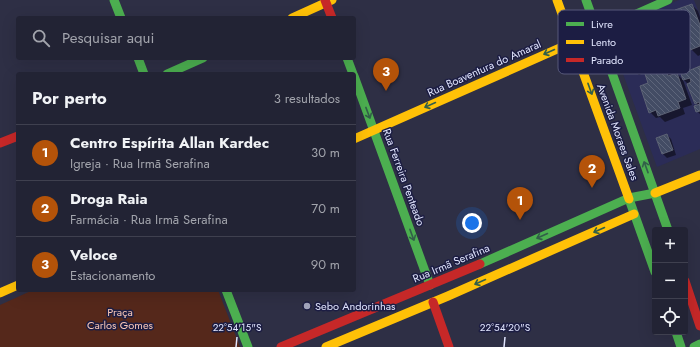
<!DOCTYPE html>
<html lang="pt">
<meta charset="utf-8">
<style>
:root{--surface:#222334;--page:#2e2f40;--text:#f1f3f6;--muted:#a2a4ac;--line:#3f404f;--accent:#b45309}
body{margin:0;font-family:Jost,sans-serif;background:var(--page);color:var(--text)}
.controls{position:absolute;right:12px;bottom:12px;display:grid;overflow:hidden;border-radius:4px;box-shadow:0 4px 16px #0002}
.controls button{width:36px;height:36px;display:grid;place-items:center;padding:0;border:0;border-bottom:1px solid var(--line);background:var(--surface);color:var(--text);font:20px sans-serif}
.you{position:absolute;left:472px;top:223px;width:14px;height:14px;margin:-10px;border:3px solid #fff;border-radius:50%;background:#1a73e8;box-shadow:0 0 0 6px #1a73e833}
.badge{display:grid;place-items:center;width:26px;height:26px;border-radius:50%;background:var(--accent);color:#fff;font-size:13px;font-weight:700}
.pin{position:absolute;translate:-50% -33px;filter:drop-shadow(0 1px 2px #0008)}
.pin::after{content:'';position:absolute;top:21px;width:14px;height:12px;background:inherit;clip-path:polygon(0 0,100% 0,50% 100%)}
.list{margin:0;padding:0;list-style:none}
h2{display:flex;justify-content:space-between;align-items:center;height:52px;margin:0;padding:0 16px;font-size:17px}
h2 small{font-size:13px;font-weight:400;color:var(--muted)}
.list li{display:grid;grid-template-columns:26px 1fr auto;gap:12px;align-items:center;box-sizing:border-box;height:56px;padding:0 16px;border-top:1px solid var(--line)}
.list b{display:block;font-size:15px;white-space:nowrap}
.list p{margin:0;font-size:13px;white-space:nowrap;color:var(--muted)}
.list em{font-size:13px;font-style:normal;color:var(--muted)}
.icon{flex:none;width:22px;height:22px;fill:none;stroke:currentColor;stroke-width:2;stroke-linecap:round;stroke-linejoin:round}
.map{position:relative;flex:none;width:700px;height:347px;overflow:hidden}
.search{position:absolute;background:var(--surface);box-shadow:0 4px 16px #0002;left:16px;top:16px;width:340px;height:44px;display:flex;align-items:center;gap:10px;box-sizing:border-box;padding:0 14px;border-radius:4px;color:var(--muted);font-size:15px}
.panel{position:absolute;background:var(--surface);box-shadow:0 4px 16px #0002;left:16px;top:72px;width:340px;height:220px;border-radius:4px}
.map>svg:first-child{display:block}
</style>
<div class="map">
<svg width="700" height="347" viewBox="0 0 700 347">
<defs>
<pattern id="building-back-hatch" width="6" height="6" patternUnits="userSpaceOnUse"><rect width="6" height="6" fill="#434c64"/><path d="M-1 5l2 2M0 0l6 6M5-1l2 2" fill="none" stroke="#5e667b"/></pattern>
</defs>
<rect width="100%" height="100%" fill="#2e2f45"/>
<path fill="#2b2c57" d="M679,0H694L700,15V149L657,167L607,30Z"/>
<path fill="#55281b" d="M33,290H218L240,347H0V305Z"/>
<g fill="#0007">
<path d="M692,5L698,11L700,17V55L698,56L691,49Z"/>
<path d="M636,50L640,54L646,71L664,65L670,71L672,76L677,74L683,80L692,105L683,108L685,114L665,122L660,117L656,118L650,112L649,83L645,72L639,75L634,70Z"/>
<path d="M700,68V114L697,111L698,106L696,103L689,85L684,80L682,74Z"/>
<path d="M667,135L671,139L676,155L667,158L663,154L657,139Z"/>
</g>
<g fill="url(#building-back-hatch)" stroke="#5c6274">
<path d="M692,4L700,25V46L690,50L675,10Z"/>
<path d="M664,64L668,76L677,73L686,99L678,102L680,108L658,116L656,110L649,113L640,86L648,83L644,71Z"/>
<path d="M700,66V111L696,112L694,106L700,104L699,102L695,104L687,84L691,82L690,78L683,80L681,74Z"/>
<path d="M667,134L673,150L662,154L656,138Z"/>
</g>
<g fill="none" stroke-linecap="round" stroke-linejoin="round">
<g stroke="#4caf50" stroke-width="9">
<path d="M114,0L121,18"/>
<path d="M586,0L668,230"/>
<path d="M589,35L668,0"/>
<path d="M138,58L144,74"/>
<path d="M347,58L353,74"/>
<path d="M167,74L203,58"/>
<path d="M354,76L430,285"/>
<path d="M629,199L655,272"/>
<path d="M480,264L629,198L655,193"/>
<path d="M226,290L248,347"/>
<path d="M676,332L681,347"/>
<path d="M694,347L700,344"/>
</g>
<g stroke="#ffc107" stroke-width="9">
<path d="M557,0L629,199"/>
<path d="M292,18L332,0"/>
<path d="M354,139L589,35"/>
<path d="M655,193L700,175"/>
<path d="M0,293L18,285"/>
<path d="M326,347L448,296L634,214"/>
</g>
<g stroke="#c62828" stroke-width="9">
<path d="M325,0L332,18"/>
<path d="M0,143L18,136"/>
<path d="M685,281L700,326"/>
<path d="M433,302L449,347"/>
<path d="M281,347L480,264"/>
</g>
</g>
<defs><path id="oneway-shaft" d="M-6 0H5M1.5-3L5.5 0L1.5 3" fill="none" stroke-width="1.6" stroke-linecap="round" stroke-linejoin="round"/></defs>
<g stroke="#325f49">
<use href="#oneway-shaft" transform="translate(549 52) rotate(156)"/>
<use href="#oneway-shaft" transform="translate(590 89) rotate(70)"/>
<use href="#oneway-shaft" transform="translate(430 105) rotate(156)"/>
<use href="#oneway-shaft" transform="translate(368 113) rotate(69)"/>
<use href="#oneway-shaft" transform="translate(646 167) rotate(-110)"/>
<use href="#oneway-shaft" transform="translate(599 230) rotate(156)"/>
<use href="#oneway-shaft" transform="translate(412 235) rotate(70)"/>
<use href="#oneway-shaft" transform="translate(542 236) rotate(156)"/>
<use href="#oneway-shaft" transform="translate(480 282) rotate(156)"/>
</g>
<path fill="none" stroke="#e1e5fe" stroke-width="1.5" d="M236,347L237,337M504,347L505,337"/>
<circle fill="#a2a5bd" stroke="#1c1d43" stroke-width="1.5" cx="307" cy="306" r="4"/>
<g text-anchor="middle" dominant-baseline="central" stroke-width="3" stroke-linejoin="round" paint-order="stroke">
<g font-size="11" fill="#e1e5fe" stroke="#1c1d43">
<text transform="translate(484 68) rotate(-24)">Rua Boaventura do Amaral</text>
<text transform="translate(618 132) rotate(70)">Avenida Moraes Sales</text>
<text transform="translate(404 177) rotate(70)">Rua Ferreira Penteado</text>
<text transform="translate(451 263) rotate(-23)">Rua Irmã Serafina</text>
</g>
<g font-size="11" fill="#e1e5fe" stroke="#1c1d43" text-anchor="start">
<text x="315" y="306">Sebo Andorinhas</text>
</g>
<g font-size="11" fill="#fac7b6" stroke="#1c1d43">
<text x="120" y="312">Praça<tspan x="120" dy="13">Carlos Gomes</tspan></text>
</g>
</g>
<rect x="558" y="10" width="132" height="64" rx="6" fill="#1c1d43" stroke="#57597b" stroke-width="1"/>
<rect x="566" y="22" width="18" height="4" fill="#4caf50"/>
<rect x="566" y="40" width="18" height="4" fill="#ffc107"/>
<rect x="566" y="58" width="18" height="4" fill="#c62828"/>
<g font-size="11" fill="#e1e5fe">
<text x="591" y="28">Livre</text>
<text x="591" y="46">Lento</text>
<text x="591" y="64">Parado</text>
</g>
<g font-size="10" text-anchor="middle" fill="#e1e5fe" stroke="#1c1d43" stroke-width="3" stroke-linejoin="round" paint-order="stroke">
<text x="237" y="331">22°54'15"S</text>
<text x="505" y="331">22°54'20"S</text>
</g>
</svg>
<div class="controls">
<button>+</button>
<button>−</button>
<button><svg class="icon" aria-label="locate" viewBox="0 0 24 24"><circle cx="12" cy="12" r="6"/><path d="M12 2v4M12 18v4M2 12h4M18 12h4"/></svg></button>
</div>
<div class="you"></div>
<div class="pin badge" style="left:520px;top:220px">1</div>
<div class="pin badge" style="left:592px;top:188px">2</div>
<div class="pin badge" style="left:386px;top:91px">3</div>
<div class="search"><svg class="icon" aria-label="search" viewBox="0 0 24 24"><circle cx="10" cy="10" r="6"/><path d="M15 15l6 6"/></svg>Pesquisar aqui</div>
<section class="panel">
<h2>Por perto<small>3 resultados</small></h2>
<ul class="list">
<li><span class="badge">1</span><div><b>Centro Espírita Allan Kardec</b><p>Igreja · Rua Irmã Serafina</p></div><em>30 m</em></li>
<li><span class="badge">2</span><div><b>Droga Raia</b><p>Farmácia · Rua Irmã Serafina</p></div><em>70 m</em></li>
<li><span class="badge">3</span><div><b>Veloce</b><p>Estacionamento</p></div><em>90 m</em></li>
</ul>
</section>
</div>
